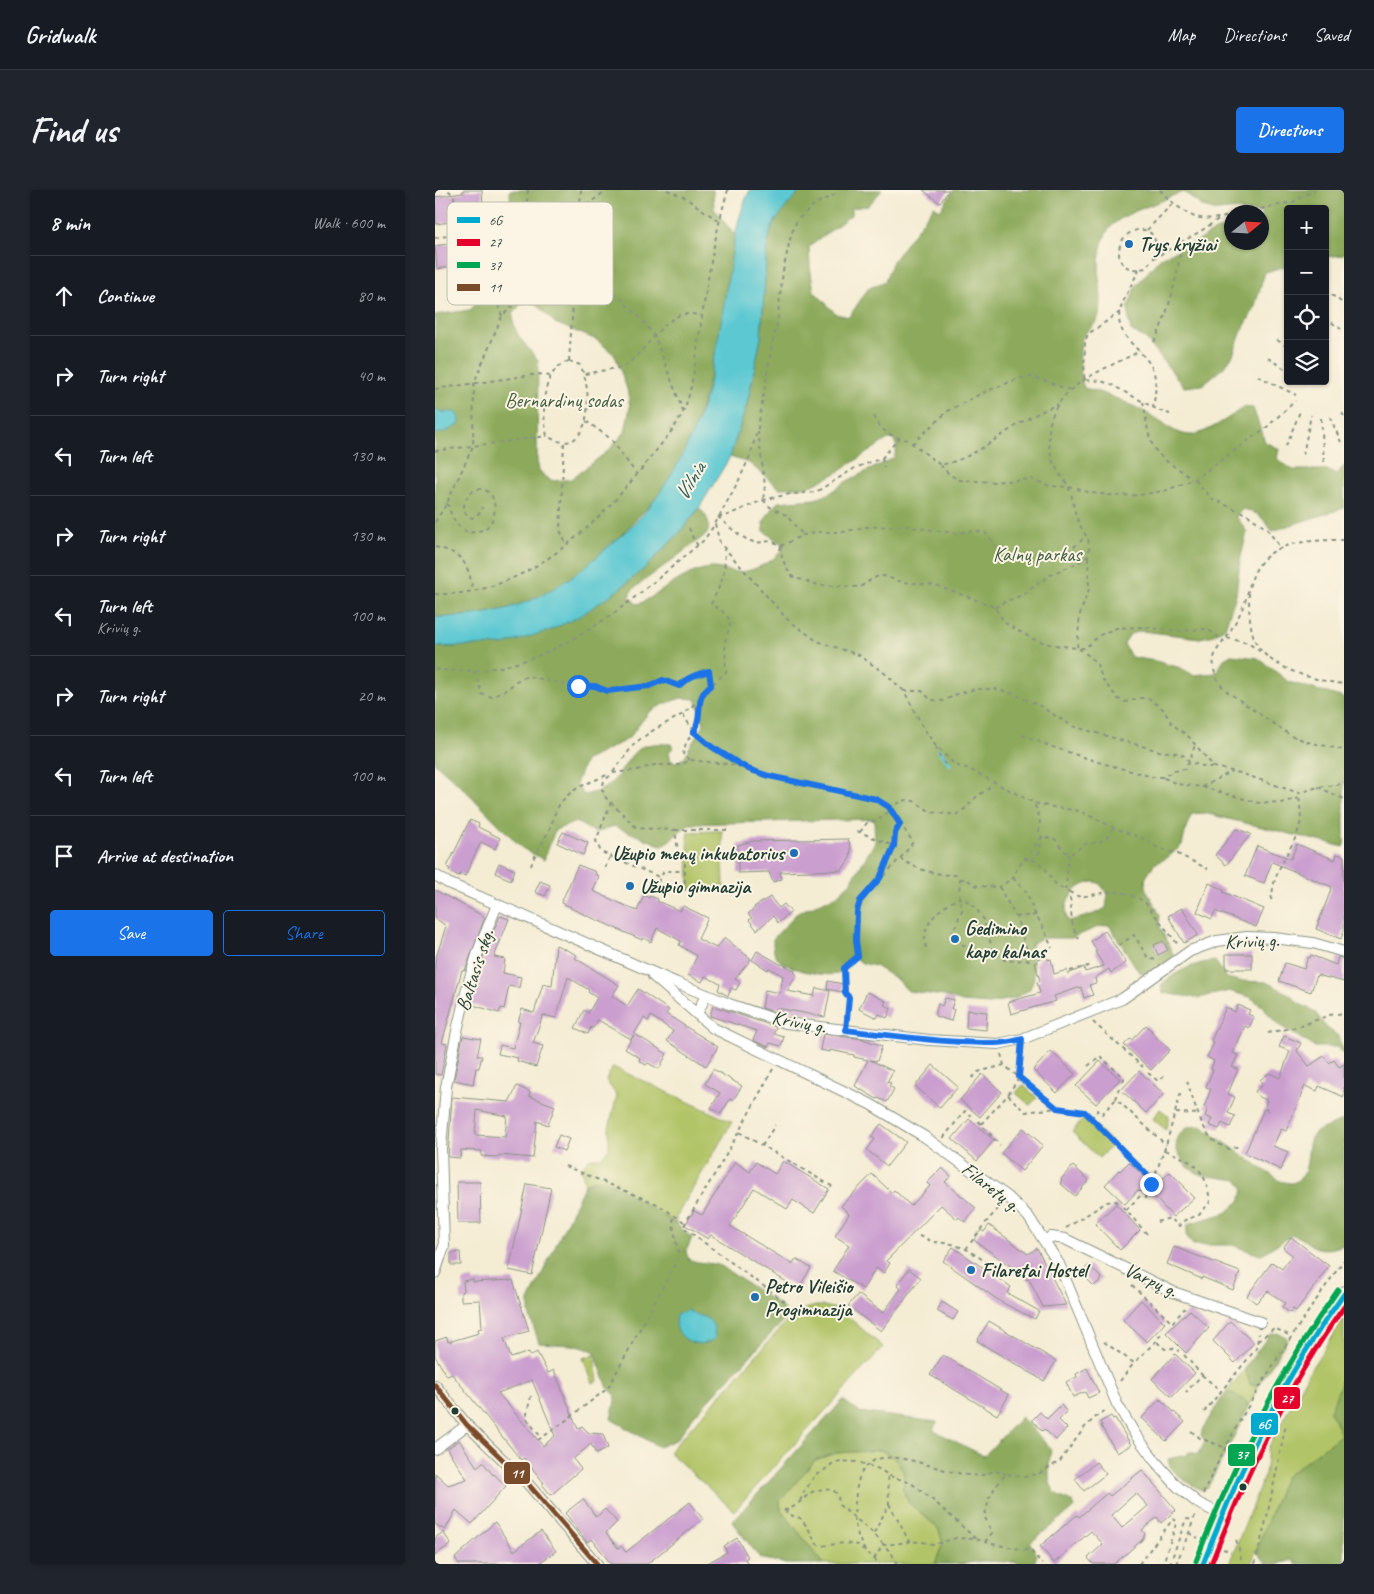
<!DOCTYPE html>
<meta charset="utf-8">
<style>
:root{--surface:#171b24;--page:#20242c;--text:#f1f3f6;--muted:#9ea1a6;--line:#363941;--accent:#1a73e8}
body{margin:0;font-family:Caveat,sans-serif;background:var(--page);color:var(--text)}
.controls{position:absolute;right:15px;top:15px;display:grid;overflow:hidden;border-radius:5px;box-shadow:0 1px 4px #0004}
.controls button{width:45px;height:45px;display:grid;place-items:center;padding:0;border:0;border-bottom:1px solid var(--line);background:var(--surface);color:var(--text);font:25px sans-serif}
.compass{position:absolute;left:789px;top:15px;width:45px;height:45px;border-radius:50%;background:var(--surface);box-shadow:0 1px 4px #0004;rotate:72deg}
.stop{position:absolute;width:15px;height:15px;margin:-11px;border:4px solid #1a73e8;border-radius:50%;background:#fff}
.stop.end{background:#1a73e8;border-color:#fff;box-shadow:0 1px 5px #0008}
.list{margin:0;padding:0;list-style:none}
h2{display:flex;justify-content:space-between;align-items:center;height:65px;margin:0;padding:0 20px;font-size:21px}
h2 small{font-size:16px;font-weight:400;color:var(--muted)}
.list li{display:grid;grid-template-columns:32px 1fr auto;gap:15px;align-items:center;box-sizing:border-box;height:80px;padding:0 20px;border-top:1px solid var(--line)}
.list b{display:block;font-size:19px;white-space:nowrap}
.list p{margin:0;font-size:16px;white-space:nowrap;color:var(--muted)}
.list em{font-size:16px;font-style:normal;color:var(--muted)}
.actions{display:flex;gap:10px;padding:15px 20px}
.actions a{flex:1;padding:11px 0;border:1px solid var(--accent);border-radius:5px;text-align:center;font-size:18px;color:var(--accent)}
.actions .main{background:var(--accent);color:#fff}
.icon{flex:none;width:28px;height:28px;fill:none;stroke:currentColor;stroke-width:2;stroke-linecap:round;stroke-linejoin:round}
.map{position:relative;flex:none;width:909px;height:1374px;overflow:hidden;border-radius:5px}
header{display:flex;align-items:center;gap:30px;box-sizing:border-box;height:70px;padding:0 25px;background:var(--surface);border-bottom:1px solid var(--line)}
header strong{font-size:24px}
nav{display:flex;gap:28px;margin-inline-start:auto;font-size:18px}
.intro{display:flex;align-items:center;justify-content:space-between;box-sizing:border-box;height:120px;padding:0 30px}
h1{margin:0;font-size:35px}
.button{padding:12px 22px;border-radius:5px;background:var(--accent);color:#fff;font-size:18px;font-weight:700}
main{display:flex;gap:30px;padding:0 30px}
aside{flex:1;background:var(--surface);border-radius:5px;box-shadow:0 1px 4px #0004}
.map>svg:first-child{display:block}
</style>
<header>
<strong>Gridwalk</strong>
<nav><a>Map</a><a>Directions</a><a>Saved</a></nav>
</header>
<div class="intro"><h1>Find us</h1><a class="button">Directions</a></div>
<main>
<aside>
<h2>8 min<small>Walk · 600 m</small></h2>
<ul class="list">
<li><svg class="icon" aria-label="ahead" viewBox="0 0 24 24"><path d="M12 20V5M6 11l6-6 6 6"/></svg><div><b>Continue</b></div><em>80 m</em></li>
<li><svg class="icon" aria-label="right" viewBox="0 0 24 24"><path d="M7 20v-9h11M14 6l5 5-5 5"/></svg><div><b>Turn right</b></div><em>40 m</em></li>
<li><svg class="icon" aria-label="left" viewBox="0 0 24 24"><path d="M17 20v-9H6M10 6l-5 5 5 5"/></svg><div><b>Turn left</b></div><em>130 m</em></li>
<li><svg class="icon" aria-label="right" viewBox="0 0 24 24"><path d="M7 20v-9h11M14 6l5 5-5 5"/></svg><div><b>Turn right</b></div><em>130 m</em></li>
<li><svg class="icon" aria-label="left" viewBox="0 0 24 24"><path d="M17 20v-9H6M10 6l-5 5 5 5"/></svg><div><b>Turn left</b><p>Krivių g.</p></div><em>100 m</em></li>
<li><svg class="icon" aria-label="right" viewBox="0 0 24 24"><path d="M7 20v-9h11M14 6l5 5-5 5"/></svg><div><b>Turn right</b></div><em>20 m</em></li>
<li><svg class="icon" aria-label="left" viewBox="0 0 24 24"><path d="M17 20v-9H6M10 6l-5 5 5 5"/></svg><div><b>Turn left</b></div><em>100 m</em></li>
<li><svg class="icon" aria-label="arrive" viewBox="0 0 24 24"><path d="M6 21V4h12l-3 4 3 4H6"/></svg><div><b>Arrive at destination</b></div></li>
</ul>
<div class="actions"><a class="main">Save</a><a>Share</a></div>
</aside>
<div class="map">
<svg width="909" height="1374" viewBox="0 0 909 1374">
<rect width="100%" height="100%" fill="#fcf5e5"/>
<filter id="ink" filterUnits="userSpaceOnUse"><feTurbulence type="fractalNoise" baseFrequency=".02" numOctaves="2"/><feDisplacementMap in="SourceGraphic" scale="10" xChannelSelector="R" yChannelSelector="G"/><feConvolveMatrix kernelMatrix="1 2 1 2 8 2 1 2 1" color-interpolation-filters="sRGB"/></filter>
<filter id="wash" filterUnits="userSpaceOnUse"><feTurbulence type="fractalNoise" baseFrequency=".0096" numOctaves="4" result="noise"/><feDisplacementMap in="SourceGraphic" scale="20" xChannelSelector="R" yChannelSelector="G"/><feGaussianBlur stdDeviation="1.12" result="paint"/><feColorMatrix in="noise" values="0 0 0 0 0 0 0 0 0 0 0 0 0 0 0 0 0 1.4 0 .05"/><feComposite in="paint" operator="in"/></filter>
<g filter="url(#wash)">
<rect width="100%" height="100%" fill="#f4ecd3"/>
<g fill="#b2c467" stroke="#68804e">
<path d="M287,641L289,697L254,698L253,642Z"/>
<path d="M178,877L297,932L241,1027V1034L171,991L159,990L150,994L146,978L155,968H166L174,958V938L182,906L171,890Z"/>
<path d="M588,895L602,908L595,915L581,903Z"/>
<path d="M725,919L734,926L731,940L718,929Z"/>
<path d="M650,927L678,954L664,968L637,942Z"/>
<path d="M381,1116H389L405,1120L448,1157L299,1321L234,1262L353,1130L370,1119Z"/>
<path d="M909,1128V1186L906,1191L907,1245L850,1287L816,1374H794L830,1284L833,1258L874,1182Z"/>
<path d="M159,1165L163,1190L158,1193L148,1168Z"/>
<path d="M810,1179L815,1194L819,1196L824,1195L813,1218V1214L789,1205Z"/>
<path d="M445,1260L461,1269L469,1283L468,1300L474,1313L503,1338L508,1353L500,1374H389L346,1320L345,1311L380,1270L401,1263Z"/>
</g>
<g fill="#8daa5c" stroke="#567448" fill-rule="evenodd">
<path d="M75,0H278L279,19L300,46C290,106 283,169 263,228C254,256 238,284 221,308C216,315 209,321 203,327C173,360 137,392 96,410C67,423 31,427 0,427V125L35,120L50,104L49,40L76,39ZM93,112L101,114L120,133L162,150L180,165L192,199L195,217L190,242L173,261L136,289L118,291L110,287L104,280L102,271L103,171C92,154 77,146 78,123L85,115Z"/>
<path d="M367,0H447L433,16L416,18V25L374,57L375,77L379,101L401,124L414,127L433,99L450,91L458,71L499,16L505,20L519,0H909V65L890,67V19H853V76L830,82L819,119L806,143L798,165L789,177L767,195L749,197L710,148L696,141L694,131L693,117L701,96L725,68L763,51L776,43L796,35V52H826V22H807L806,19L782,21L768,17L749,2C738,4 731,10 721,13C680,29 664,34 664,82C664,95 669,116 663,128C660,136 650,141 647,149C643,160 645,188 649,198C671,203 691,212 710,222C725,230 740,246 758,245C771,243 798,226 808,217L818,218L830,252L844,259L842,269L858,280H892L901,285L909,276V318L837,341C829,329 823,322 808,319L801,326L812,342L805,371L801,405L790,437L779,445L765,448L707,441L695,444L689,454L696,467L720,471L746,478L758,485L781,483L789,469L796,465L823,468L854,492L909,508V657L769,623L757,624L752,635L747,655L732,668L719,674L710,689L712,701L725,725L724,735L739,766L737,771L710,784L704,782L674,735L663,737L637,748H607L596,754L599,787L595,799L581,808L554,814L527,812L509,806L473,801L460,788L440,776L427,773L417,765C415,771 413,778 408,782C395,790 351,779 342,768C338,763 338,755 338,749L362,723L401,706L416,692L440,652L439,629L254,634L228,656L179,636L161,643L141,632L120,640L109,670L87,658L31,601L0,573V457H21L210,378L244,343L264,318C272,325 276,333 272,344L202,396L195,403V408L202,414L208,412C226,402 243,388 262,381C281,374 286,381 304,382C317,382 347,369 348,355L329,341L328,333L337,318L343,312L380,309L394,304L412,291L459,268L462,258L459,250L453,249L403,282L378,295L369,297L344,298L314,273L295,267L312,214L326,148L332,57L336,40L341,30L355,12ZM246,508L261,509L269,534C266,541 262,547 258,552C251,561 254,566 242,572L236,571L234,562L239,557L236,554C229,554 220,553 212,555C195,559 189,581 177,592C169,600 159,603 149,605L141,594L150,571L193,549L214,522L229,514ZM659,692L664,693L673,704L671,718C659,725 647,728 633,731C625,714 641,693 659,692Z"/>
<path d="M780,771L792,788L804,791L831,792L856,805L863,813L879,821L891,837L903,846C904,853 909,857 909,864L903,857H880L842,834L827,816L815,807L794,801L763,808L728,803L726,795C739,782 762,772 780,771Z"/>
<path d="M909,930V1055C900,1058 889,1061 880,1057C872,1054 867,1046 857,1045L825,1065L797,1055H758L751,1045L753,1034L791,1023L805,1011L809,999L803,990L766,985L752,977L741,959L742,947L752,937L766,936L845,991C849,992 854,993 857,993C877,988 870,961 876,948C880,939 900,935 909,930Z"/>
<path d="M159,990H171L241,1034L257,1048L251,1061L253,1069C263,1074 275,1072 286,1076L347,1117L350,1122V1129L258,1227L242,1249L224,1257L176,1229L181,1206L173,1198L159,1161L138,1155L104,1153L94,1124V1111L150,994Z"/>
<path d="M842,1143L851,1147L852,1150L824,1195L819,1196L815,1194L810,1179L812,1175L834,1145Z"/>
<path d="M909,1186V1374H861L858,1370L843,1374H832L821,1361L850,1287L906,1245L895,1221Z"/>
<path d="M792,1203H797L812,1212L813,1219L773,1297L766,1300C754,1293 735,1284 733,1269L751,1265L754,1262L764,1264L770,1251L766,1245L768,1238L789,1205Z"/>
<path d="M408,1210L424,1222L502,1232L498,1240L549,1266L586,1227L616,1259C613,1282 609,1305 637,1311L640,1317L595,1353L602,1365L599,1373L547,1371L527,1374H500L508,1353L503,1338L474,1313L468,1300L469,1283L461,1269L446,1260L401,1263L380,1270L345,1311L346,1320L389,1374H352L325,1368L297,1332Z"/>
</g>
<g fill="#5bc8d2" stroke="#3d8283">
<path d="M315,0H367L355,12L341,30L336,40L332,57L326,148L312,214L295,267L264,318L244,343L210,378L183,400L145,426L116,440L68,455L0,457V427C31,427 67,423 96,410C119,400 140,385 159,369C180,351 205,331 221,308C247,272 267,228 276,184C284,149 289,112 295,76C299,50 303,24 315,0Z"/>
<path d="M0,219L7,222H19C24,225 26,229 24,235L10,242L0,244Z"/>
<path d="M252,1120C267,1129 280,1124 280,1148C264,1162 236,1148 241,1125Z"/>
</g>
<g fill="none" stroke-linecap="round" stroke-linejoin="round">
<path stroke="#5bc8d2" stroke-width="4" d="M504,560L515,574"/>
</g>
<g id="blocks">
<g fill="#ca9ecf" fill-rule="evenodd">
<path d="M28,0H47L48,16H56L57,30H48L50,60H60L61,71L40,73L39,67L18,69L19,76L2,79L0,56L31,51L29,30L1,34L0,7L28,3Z"/>
<path d="M488,0H514L505,13Z"/>
<path d="M35,630L44,634L43,637L65,648L60,659L46,652L30,686L25,684L24,686L14,681L15,679L12,677Z"/>
<path d="M801,639L816,644L791,675L780,665Z"/>
<path d="M128,642L153,653L148,665L122,653Z"/>
<path d="M413,649L416,658L415,668L407,680L345,682L347,689L338,692L334,682L303,683V655L318,651Z"/>
<path d="M862,654L900,670L902,664L909,666V741L906,749L881,739L897,697L837,672L829,693L810,686L822,656L856,669Z"/>
<path d="M64,673L80,680L76,690L60,683Z"/>
<path d="M143,675L161,682L160,684L164,686L158,701L202,721L209,705L214,708L215,706L223,709L222,711L245,721L248,716L273,728L263,749L281,758L290,748L316,769L300,789L305,792L301,800L296,798L293,806L283,800L285,794L270,786L267,792L253,785L262,766L244,755L246,751L222,738L216,752L208,748L207,750L135,718L136,717L126,713Z"/>
<path d="M105,691L115,695L110,706L100,702Z"/>
<path d="M774,693L789,700L788,702L829,719L821,737L780,721L777,729L762,722Z"/>
<path d="M0,700L50,727L30,781L27,780L7,853L12,854L6,885L0,884V771L11,736L0,728Z"/>
<path d="M335,707L344,718L349,714L356,722L343,733L338,726L322,740L314,730L317,728L313,724L320,718L319,717Z"/>
<path d="M747,718L763,745L749,753L733,726Z"/>
<path d="M65,726L74,729L59,767L70,769L68,783L86,787L84,798L74,796L69,819L66,818L64,823L35,814L50,761Z"/>
<path d="M670,741L691,773L676,783L674,779L660,788L661,793L654,795L658,805L649,808L646,797L619,806L621,811L576,824L573,812L605,803L602,792L605,791L600,772H603L602,769L611,766L613,770L616,769L619,784L632,780L633,784L649,777L650,782L669,776L660,762L662,761L656,751Z"/>
<path d="M728,751L733,760L723,765L719,755Z"/>
<path d="M121,755L142,765L140,768L184,795L177,806L192,816L203,799L234,820L231,824L283,857L271,876L232,851L238,841L216,826L213,831L209,828L196,849L163,830L158,838L156,837L153,844L140,838L149,820L153,823L162,808L153,802L154,800L133,787L121,828L108,825L98,853L108,856L101,877L82,871L83,868L63,864L65,855L78,858L85,832H83L87,819L99,823L108,794L117,796Z"/>
<path d="M322,761L347,775L348,774L360,781L359,782L362,785L352,801L379,806L381,798L395,801L390,827L342,818L340,822L327,818L330,800L345,803L348,786L334,778L333,780L317,770Z"/>
<rect x="791" y="764" width="26" height="15"/>
<path d="M876,765L901,775L903,767L909,769V792L882,785L876,802L844,791L850,773L869,779L873,767L875,768Z"/>
<path d="M393,791L408,794L407,802L392,799Z"/>
<path d="M432,802L451,811L449,815L456,818L452,828L444,824L442,828L424,819Z"/>
<path d="M510,808L519,810L516,819H519L516,831L500,826L503,814L507,816Z"/>
<path d="M803,815L815,820L813,824L819,827L814,838L810,836L798,863L803,865L797,877L803,879L793,904L800,907L793,923L800,926L795,937L787,933L784,939L774,935L777,929L770,926L773,918L769,917L776,899L771,897L778,880L776,879L779,871L772,867L779,853L776,851L791,817L800,822Z"/>
<path d="M278,816L341,837L339,844L349,847L346,856L335,853L333,857L318,850L322,841L275,826Z"/>
<path d="M532,820L552,822L551,840L531,838Z"/>
<path d="M711,835L717,841L716,842L735,860L716,880L689,855L695,849L697,850Z"/>
<path d="M200,844L232,864L224,879L213,873L211,875L204,871L205,868L190,859Z"/>
<path d="M388,844L428,849L447,856L442,871L435,870L458,881L452,892L456,893L454,896L459,899L452,912L443,908L442,909L420,896L433,870L419,867V865L395,860V862L385,860Z"/>
<path d="M28,846L46,849L42,866H47L44,878H41L38,894L19,890Z"/>
<path d="M849,846L866,853L862,861L874,876L889,866L894,873L899,870L904,877L909,874V907L884,896L882,901L870,896L851,941L846,939L838,956L853,962L846,980L810,963L829,919L833,921L830,916L832,910L824,907L820,901L828,895L825,890L834,883L845,888L855,861L844,857Z"/>
<path d="M616,861L640,884L622,903L598,880Z"/>
<path d="M665,871L685,889L661,914L641,896Z"/>
<path d="M498,875L523,897L505,918L480,896Z"/>
<path d="M278,879L307,896L298,910L295,909L286,924L276,918L285,903L270,894Z"/>
<path d="M704,881L729,904L711,923L686,900Z"/>
<path d="M547,884L567,902L545,927L525,910Z"/>
<path d="M82,896L95,902L94,906L120,916L113,935L102,931L98,968L64,965V967L46,966L47,961L26,960L25,968L13,967L17,907L74,912ZM42,920L72,926L70,947L40,945Z"/>
<path d="M534,929L559,950L542,971L517,949Z"/>
<path d="M446,934L471,952L452,976L432,960L440,949L436,947Z"/>
<path d="M588,938L608,955L587,981L566,963Z"/>
<path d="M124,945L134,949L129,961L119,957Z"/>
<path d="M348,971L394,999L379,1023L358,1010L352,1019L319,998L295,1036L357,1074L361,1069L376,1078L363,1099L276,1045L273,1049L250,1035L259,1021L267,1025L300,972L315,982L321,972L340,984Z"/>
<path d="M694,972L715,992L705,1002L703,1000L690,1014L670,995L684,980L685,981Z"/>
<path d="M638,976L654,990L640,1006L625,993L627,991L626,989Z"/>
<path d="M507,978L516,986L510,992L541,1018L530,1032L524,1027L522,1029L506,1015L451,1071L455,1073L449,1083L441,1078L428,1099L398,1081L414,1055L400,1046L414,1024L406,1016L437,984L457,1003L459,1000L476,1016L495,996L492,993Z"/>
<path d="M735,982L749,996L748,997L759,1008L738,1027L714,1001Z"/>
<path d="M22,992H45L46,1033H23Z"/>
<path d="M92,994L116,998L97,1085L74,1080Z"/>
<path d="M681,1014L705,1040L685,1060L660,1034Z"/>
<path d="M554,1035L593,1064L602,1058L631,1115L608,1117L594,1089L592,1090L587,1081L586,1084L539,1050L546,1040L549,1042Z"/>
<path d="M856,1047L894,1076L861,1121L858,1119L855,1123L847,1117L850,1113L833,1101L821,1113L812,1106L837,1072L847,1079L857,1065L848,1058Z"/>
<path d="M518,1057L576,1097L572,1103L604,1121L600,1129L566,1112L508,1071Z"/>
<path d="M739,1057L805,1082L798,1100L767,1087V1089L732,1074Z"/>
<path d="M25,1062L26,1075H16V1063Z"/>
<path d="M654,1075L667,1089L659,1096L646,1083Z"/>
<path d="M474,1079L486,1088L446,1141L413,1116L423,1104L448,1123L466,1099L462,1095Z"/>
<path d="M38,1089V1092L78,1090L94,1141L69,1148L76,1168L94,1162L95,1166L102,1162L113,1183L119,1180L143,1239L147,1236L154,1243L168,1244L173,1258L161,1264L156,1254L138,1269L146,1279L116,1305L107,1294L109,1293L89,1268L86,1270L17,1184L12,1186L0,1166V1151L12,1147L13,1152L44,1143L43,1139L47,1138L45,1110L26,1111V1102L29,1101L28,1091ZM97,1190L120,1246L108,1256L63,1203Z"/>
<path d="M706,1110L730,1133L712,1152L688,1130Z"/>
<path d="M507,1112L523,1122L518,1130L502,1121Z"/>
<path d="M755,1120L774,1138L751,1163L731,1143Z"/>
<path d="M554,1131L621,1171L609,1191L542,1151Z"/>
<path d="M795,1131L819,1153L800,1173L778,1151Z"/>
<path d="M740,1164L760,1183L737,1207L717,1189Z"/>
<path d="M508,1165L574,1205L562,1225L495,1185Z"/>
<path d="M652,1178L664,1203L653,1208L650,1202L638,1207L631,1192L642,1187L641,1184Z"/>
<path d="M725,1209L750,1232L731,1251L707,1228Z"/>
<path d="M626,1215L632,1222L624,1230L632,1238L621,1250L609,1239L607,1241L597,1230L605,1222L612,1229Z"/>
<path d="M676,1226L678,1229L680,1228L696,1255L682,1263L666,1236L667,1235L665,1232Z"/>
<path d="M24,1250L42,1277L48,1272L58,1285L59,1284L71,1296L37,1334L21,1320L10,1340L0,1334V1283L13,1295L32,1289L12,1259Z"/>
<path d="M661,1272L671,1284L649,1301L640,1289Z"/>
<path d="M707,1280L741,1320L726,1333L722,1327L707,1340L710,1344L707,1350L679,1374H658L653,1368L668,1354L656,1341L619,1373L605,1356L642,1325L644,1327L672,1303L675,1306ZM701,1303L713,1316L687,1338L676,1325Z"/>
<path d="M148,1309L161,1327L170,1319L182,1332L171,1343L183,1358L186,1356L191,1362L255,1312L268,1329L212,1374H176L157,1349L152,1352L130,1323Z"/>
<path d="M60,1332L79,1361L106,1341L121,1361L103,1374H24L20,1368Z"/>
<path d="M8,1342L16,1354L0,1365V1348Z"/>
<path d="M302,1348L313,1367L310,1369L313,1374H271L292,1362L289,1356Z"/>
</g>
</g>
</g>
<g filter="url(#ink)">
<use href="#blocks" fill-opacity="0" stroke="#8a9484" stroke-width="1"/>
<g fill="none" stroke-linecap="round" stroke-linejoin="round">
<g stroke="#8a9484" stroke-width="12">
<g id="street">
<path d="M0,685L13,693L242,793L294,814L351,833L494,850L563,854L587,849L687,809L755,761L782,751L812,747L839,748L878,753L909,762"/>
<path d="M218,786L278,838L435,914L490,947L573,1007L593,1026L624,1074L682,1214L700,1244L721,1272L742,1296L763,1313L787,1325"/>
<path d="M262,824L271,805"/>
<path d="M610,1050L616,1047L630,1049L738,1102L825,1132"/>
<path d="M0,1083L9,1056L6,958L11,897L22,841L33,794L44,759L62,715"/>
<path d="M0,1195L32,1235L93,1294L162,1374"/>
<path d="M0,1259L32,1235"/>
</g>
</g>
<g stroke="#8a9484" stroke-width="17">
<path id="primary" d="M768,1374C804,1280 847,1185 909,1104"/>
</g>
<g stroke="#8a9484" stroke-width="2" stroke-dasharray="4 4" stroke-linecap="butt">
<path d="M232,0L249,7L284,31"/>
<path d="M725,0C733,9 749,23 760,27C771,30 786,28 796,26"/>
<path d="M145,20L172,0"/>
<path d="M810,22L858,12L880,0"/>
<path d="M712,40L738,13"/>
<path d="M0,48L18,45L23,41L24,34L19,6L13,0"/>
<path d="M719,68C730,27 683,35 684,63C684,67 685,71 688,74C694,80 702,80 710,78L719,68L766,41L785,28"/>
<path d="M82,70L114,86L155,91L171,99L186,109L206,129L220,147L248,221"/>
<path d="M704,79C698,93 689,107 685,121C678,148 713,161 719,183C722,195 720,206 718,218"/>
<path d="M40,83L76,82"/>
<path d="M890,100L909,114"/>
<path d="M685,122L653,144L650,151L649,190L666,191L675,194L725,221L735,224"/>
<path d="M67,126L64,119L63,109L82,70L89,47L93,0"/>
<path d="M890,128L906,139"/>
<path d="M842,150L853,157"/>
<path d="M719,152C735,120 742,88 747,52"/>
<path d="M833,168L853,181"/>
<path d="M134,171L145,175C159,200 157,273 112,246C107,221 105,181 134,171Z"/>
<path d="M134,171L146,0"/>
<path d="M150,184L182,178L191,175C209,162 224,135 243,126C250,123 258,124 266,125"/>
<path d="M823,186L861,205"/>
<path d="M868,191L870,193"/>
<path d="M0,199L104,184L115,186"/>
<path d="M708,212C713,233 711,255 729,269C738,277 749,280 756,290"/>
<path d="M907,223L909,226"/>
<path d="M439,226C445,239 451,243 464,248"/>
<path d="M895,227L906,252"/>
<path d="M886,228L889,273"/>
<path d="M151,231L176,249L202,285"/>
<path d="M323,241L330,296L328,310"/>
<path d="M129,253L125,340L131,354"/>
<path d="M477,254L513,221L545,204L585,188L596,187L607,190L635,200"/>
<path d="M851,256L866,219"/>
<path d="M0,261L112,246"/>
<path d="M868,265L876,225"/>
<path d="M447,268L449,278"/>
<path d="M505,275L515,285L525,290L558,292L596,289L615,296L634,297L657,303L683,306L706,305L732,300L760,289L832,237L860,211"/>
<path d="M760,290L777,309L813,325L833,340L846,359"/>
<path d="M328,310L335,317L351,325L368,345"/>
<path d="M12,313C17,327 20,335 33,343C40,342 49,341 54,335C62,326 62,305 50,300C35,293 19,322 37,328L46,322L47,317"/>
<path d="M283,327C291,334 308,350 319,352C332,354 333,347 346,356L368,345L385,342H408L430,337L468,336L519,343L541,341L551,343L568,365L579,370H592L612,368L633,362L646,351L651,344"/>
<path d="M283,327L293,325L328,310L355,304L381,302L420,278L447,268L464,248L473,250L505,275C536,269 552,254 578,238C592,228 607,221 623,214"/>
<path d="M0,332L12,313L38,256L39,193L67,126L97,97L114,86"/>
<path d="M280,334L285,353L352,429L382,451L424,465L452,485L469,501L488,537L500,555L520,575L534,579L599,613L618,617L645,621L679,638L709,649L723,658L743,664L773,679"/>
<path d="M254,338L259,351L263,355"/>
<path d="M909,350C885,350 850,350 831,367C817,379 815,396 810,412C806,423 800,433 794,443C790,452 780,458 779,469C777,481 782,491 790,500L855,545L873,552L909,560"/>
<path d="M346,356L345,360L351,378L358,387L383,395L426,397L430,393L443,386H449L467,392L500,395L555,415L560,418L570,433L598,449L614,454L642,458L649,462L661,472L668,490L683,509L690,512L705,508H713L728,519L737,534L753,546L779,577L805,583L864,603L883,597L902,595L909,592"/>
<path d="M0,357C29,363 33,374 38,401"/>
<path d="M653,367L654,399L645,424L642,458H650L665,445L681,438L707,437L742,441L772,439L789,451"/>
<path d="M814,403C814,419 814,442 823,456C838,480 883,491 909,494"/>
<path d="M0,404C88,408 165,334 215,268C227,253 240,239 248,222C259,197 260,167 265,141C272,93 279,46 293,0"/>
<path d="M560,418C567,411 576,410 585,406C597,399 608,388 621,382C633,377 643,374 653,366C658,348 647,344 642,328C638,318 638,305 633,296C628,287 620,279 617,269C599,202 659,185 705,161"/>
<path d="M792,448L813,453L826,462"/>
<path d="M0,479C109,494 192,414 269,350L280,334L304,290L315,266L323,238L336,160L342,134L348,81L356,45L362,30L380,14L403,3"/>
<path d="M39,481L44,493L46,504L57,507L73,499L81,491L93,486L128,494L160,496L172,501L214,496L228,490L243,496C252,487 263,484 274,481L276,495"/>
<path d="M469,501H487L496,510L509,511L522,504L540,499H561L579,504L605,516L637,536L724,561L742,563L750,566L754,572L771,577H779"/>
<path d="M248,524C263,553 286,559 311,577"/>
<path d="M587,545L612,555L663,572L718,587H728L739,581L750,579L754,572L760,555"/>
<path d="M501,557L504,566L512,577"/>
<path d="M255,570L248,564L251,553L262,536L267,504L291,482L290,452L296,431L286,420L276,414C286,394 292,382 289,359"/>
<path d="M178,582L200,553L217,541L248,524L265,509"/>
<path d="M729,588L742,594L767,597L824,613L834,612L846,613L864,608"/>
<path d="M767,597L796,582"/>
<path d="M883,597L909,609"/>
<path d="M176,612L161,651L166,662L224,687"/>
<path d="M454,617L471,610L479,611L496,622L521,625L531,618L540,608L554,598L556,593"/>
<path d="M240,640H293"/>
<path d="M422,641L459,656"/>
<path d="M425,642L432,633L443,630L456,620"/>
<path d="M465,668C481,680 501,685 522,685L525,689L524,704L527,720L518,742C522,755 542,764 554,765L558,761"/>
<path d="M589,669C615,670 609,685 623,696C626,698 631,700 634,702C638,721 633,732 644,749"/>
<path d="M596,669L604,663L607,647L604,642L605,628L599,613"/>
<path d="M96,676C100,663 109,651 115,638C118,631 119,624 123,617C135,597 155,593 174,584"/>
<path d="M170,678L176,665"/>
<path d="M446,685L459,656L461,643L465,634"/>
<path d="M578,688L592,703L598,720L608,737L617,758"/>
<path d="M525,689H531L542,696L564,697L578,688L582,678L607,647L620,649L627,659L634,664L639,662L652,653H662L671,649L678,638"/>
<path d="M219,699L229,681H249"/>
<path d="M630,700C633,688 632,675 634,664"/>
<path d="M291,701L250,700V667L243,662L240,640L202,638L171,608L167,599L169,591L178,583L202,580L219,575H245L255,570L300,575L333,586L385,596L446,611L454,617L478,652L470,663L425,711C420,729 421,748 423,766L409,778L410,803L414,807L412,830"/>
<path d="M634,702L645,707L679,701L693,704L709,711L744,756"/>
<path d="M836,710L839,693L843,681L862,645L866,630L864,603"/>
<path d="M581,727L601,725"/>
<path d="M684,755L699,745L713,768L721,770"/>
<path d="M491,758C485,734 504,718 524,708L531,710L539,716L548,728L558,761L571,771L595,770L581,727L564,697"/>
<path d="M635,781L657,775"/>
<path d="M658,832L708,877"/>
<path d="M833,843L866,836L894,825L909,823"/>
<path d="M566,864L569,875L622,918L649,923L718,991L716,993"/>
<path d="M653,876L665,866L689,888L688,892"/>
<path d="M338,879L291,965L248,1037L353,1114"/>
<path d="M713,883L723,891L731,885"/>
<path d="M537,888L543,882L569,875"/>
<path d="M752,891C757,906 766,938 777,949C782,954 788,956 794,959L805,956"/>
<path d="M573,905L590,922L622,918"/>
<path d="M681,909L684,898"/>
<path d="M741,923L764,924"/>
<path d="M656,928L663,920L667,924L681,909L731,955"/>
<path d="M543,931L565,955"/>
<path d="M546,934L573,905L584,887L586,861"/>
<path d="M304,942L400,998"/>
<path d="M508,948L530,921L536,926"/>
<path d="M327,956L340,935"/>
<path d="M130,976L222,1014L249,1032"/>
<path d="M718,991L731,955L746,901"/>
<path d="M710,1009L711,999"/>
<path d="M688,1017L712,1044"/>
<path d="M691,1020L710,1001"/>
<path d="M722,1032L735,1028L744,1036L750,1030L764,1025L775,1012C771,978 760,972 729,960"/>
<path d="M631,1038L672,1012L681,1011L683,1013"/>
<path d="M484,1046L499,1052L517,1054L531,1059L574,1086"/>
<path d="M531,1059L548,1036L567,1014"/>
<path d="M697,1095L737,1133L750,1118"/>
<path d="M823,1151L839,1138L856,1146"/>
<path d="M669,1152L699,1173L721,1151L728,1141"/>
<path d="M722,1152L730,1159L737,1158L744,1161"/>
<path d="M749,1165L767,1185L751,1202"/>
<path d="M767,1185L786,1201"/>
<path d="M685,1191L699,1173"/>
<path d="M96,1206L91,1228L106,1247"/>
<path d="M769,1222L821,1159L824,1143"/>
<path d="M756,1241L765,1248L791,1258"/>
<path d="M103,1250L121,1238L173,1198L244,1067L238,1034L239,1025"/>
<path d="M768,1304C805,1221 857,1144 909,1070"/>
<path d="M365,1311L369,1302L381,1284L386,1283L397,1274L405,1271L423,1272L444,1279L455,1286L476,1293L499,1311L541,1349"/>
<path d="M454,1314L474,1351"/>
<path d="M349,1320C361,1319 367,1308 377,1302C384,1299 391,1299 398,1300L403,1305L404,1315L437,1342L457,1364L462,1374"/>
<path d="M349,1320L355,1325L365,1328L373,1338L381,1353L385,1356L409,1353L423,1355L445,1374"/>
<path d="M439,1343L454,1314L453,1284"/>
<path d="M754,1343L763,1348"/>
<path d="M801,1350C805,1358 804,1366 808,1374"/>
<path d="M550,1352L557,1343L549,1325C553,1319 552,1315 554,1309C557,1300 565,1291 571,1284L589,1287L605,1283L625,1271L650,1237L662,1226L673,1219"/>
<path d="M788,1359L796,1362"/>
<path d="M430,1361C418,1338 418,1328 421,1303C427,1242 488,1277 523,1283C530,1285 540,1286 546,1285C560,1283 554,1278 571,1284"/>
<path d="M439,1369L448,1355C465,1354 481,1348 498,1355L521,1348L541,1349L557,1354L596,1361L607,1374"/>
<path d="M704,1374L738,1329L742,1331L728,1374"/>
<path d="M735,1374L751,1329L758,1330"/>
<path d="M741,1374L754,1343L761,1322"/>
<path d="M820,1374L832,1327L851,1234"/>
</g>
<use href="#street" stroke="#fff" stroke-width="10"/>
<use href="#primary" stroke="#fff" stroke-width="15"/>
<g stroke="#fcf5e5" stroke-width="9">
<path id="bus-1" d="M768,1374C806,1276 847,1189 909,1104"/>
</g>
<g stroke="#fcf5e5" stroke-width="9">
<path id="bus-2" d="M776,1374C812,1283 852,1196 909,1117"/>
</g>
<g stroke="#fcf5e5" stroke-width="9">
<path id="bus-3" d="M761,1371C799,1274 842,1185 903,1100"/>
</g>
<g stroke="#fcf5e5" stroke-width="9">
<path id="bus-4" d="M0,1195L32,1235L93,1294L162,1374"/>
</g>
<use href="#bus-1" stroke="#00a9ce" stroke-width="5"/>
<use href="#bus-2" stroke="#e4002b" stroke-width="5"/>
<use href="#bus-3" stroke="#00a651" stroke-width="5"/>
<use href="#bus-4" stroke="#7a4b2a" stroke-width="5"/>
</g>
</g>
<g fill="none" stroke-linecap="round" stroke-linejoin="round" filter="url(#ink)">
<path stroke="#1a73e8" stroke-width="6" d="M143,496H160L172,501L214,496L228,490L244,496C252,487 263,484 274,481L276,495C258,508 269,525 259,542L277,557L313,579L334,586L441,609L454,617L465,634L460,643L459,656L445,688L425,711L422,721L421,750L423,766L409,778L410,803L414,807L411,840C450,845 488,850 526,852C547,853 567,855 587,849L584,887L622,918L650,922L718,991L716,994"/>
</g>
<g fill="#1f6fb2" stroke="#fcf5e5" stroke-width="2">
<circle cx="694" cy="54" r="5"/>
<circle cx="359" cy="663" r="5"/>
<circle cx="195" cy="696" r="5"/>
<circle cx="520" cy="749" r="5"/>
<circle cx="536" cy="1080" r="5"/>
<circle cx="320" cy="1107" r="5"/>
</g>
<g fill="#1f3d34" stroke="#fcf5e5" stroke-width="2">
<circle cx="20" cy="1221" r="4.5"/>
<circle cx="808" cy="1297" r="4.5"/>
</g>
<g text-anchor="middle" dominant-baseline="central" stroke-width="4" stroke-linejoin="round" paint-order="stroke">
<g font-size="20" font-weight="bold" fill="#1f3d34" stroke="#fcf5e5" text-anchor="start">
<text x="704" y="54">Trys kryžiai</text>
<text x="349" y="663" text-anchor="end">Užupio menų inkubatorius</text>
<text x="205" y="696">Užupio gimnazija</text>
<text x="530" y="738">Gedimino<tspan x="530" dy="23">kapo kalnas</tspan></text>
<text x="546" y="1080">Filaretai Hostel</text>
<text x="330" y="1096">Petro Vileišio<tspan x="330" dy="23">Progimnazija</tspan></text>
</g>
<g font-size="20" fill="#445f41" stroke="#fcf5e5">
<text x="129" y="210">Bernardinų sodas</text>
<text x="602" y="364">Kalnų parkas</text>
</g>
<g font-size="20" fill="#1f3d34" stroke="#fcf5e5">
<text transform="translate(817 751) rotate(-2)">Krivių g.</text>
<text transform="translate(40 780) rotate(-72)">Baltasis skg.</text>
<text transform="translate(364 832) rotate(11)">Krivių g.</text>
<text transform="translate(556 997) rotate(38)">Filaretų g.</text>
<text transform="translate(716 1090) rotate(25)">Varpų g.</text>
</g>
<g font-size="21" font-style="italic" fill="#2e605c" stroke="#fcf5e5">
<text transform="translate(255 291) rotate(-59)">Vilnia</text>
</g>
</g>
<rect x="12" y="12" width="166" height="103" rx="8" fill="#fcf5e5" stroke="#babeb0" stroke-width="1"/>
<rect x="22" y="27" width="23" height="6" fill="#00a9ce"/>
<rect x="22" y="49" width="23" height="7" fill="#e4002b"/>
<rect x="22" y="72" width="23" height="6" fill="#00a651"/>
<rect x="22" y="94" width="23" height="7" fill="#7a4b2a"/>
<g font-size="14" fill="#1f3d34">
<text x="54" y="35">6G</text>
<text x="54" y="57">27</text>
<text x="54" y="80">37</text>
<text x="54" y="102">11</text>
</g>
<g stroke="#fcf5e5" stroke-width="2">
<rect x="838" y="1196" width="28" height="24" rx="5" fill="#e4002b"/>
<rect x="815" y="1222" width="29" height="24" rx="5" fill="#00a9ce"/>
<rect x="792" y="1253" width="29" height="24" rx="5" fill="#00a651"/>
<rect x="68" y="1271" width="28" height="24" rx="5" fill="#7a4b2a"/>
</g>
<g font-size="14" text-anchor="middle" font-weight="bold" fill="#fff">
<text x="852" y="1213">27</text>
<text x="829" y="1239">6G</text>
<text x="807" y="1269">37</text>
<text x="82" y="1288">11</text>
</g>
</svg>
<div class="controls">
<button>+</button>
<button>−</button>
<button><svg class="icon" aria-label="locate" viewBox="0 0 24 24"><circle cx="12" cy="12" r="6"/><path d="M12 2v4M12 18v4M2 12h4M18 12h4"/></svg></button>
<button><svg class="icon" aria-label="layers" viewBox="0 0 24 24"><path d="M12 4l9 5-9 5-9-5zM3 14l9 5 9-5"/></svg></button>
</div>
<svg class="compass" viewBox="-18 -18 36 36"><path d="M0-13l5 13h-10z" fill="#e53935"/><path d="M0 13l5-13h-10z" fill="#9ea1a6"/></svg>
<div class="stop" style="left:143px;top:496px"></div>
<div class="stop end" style="left:716px;top:994px"></div>
</div>
</main>
